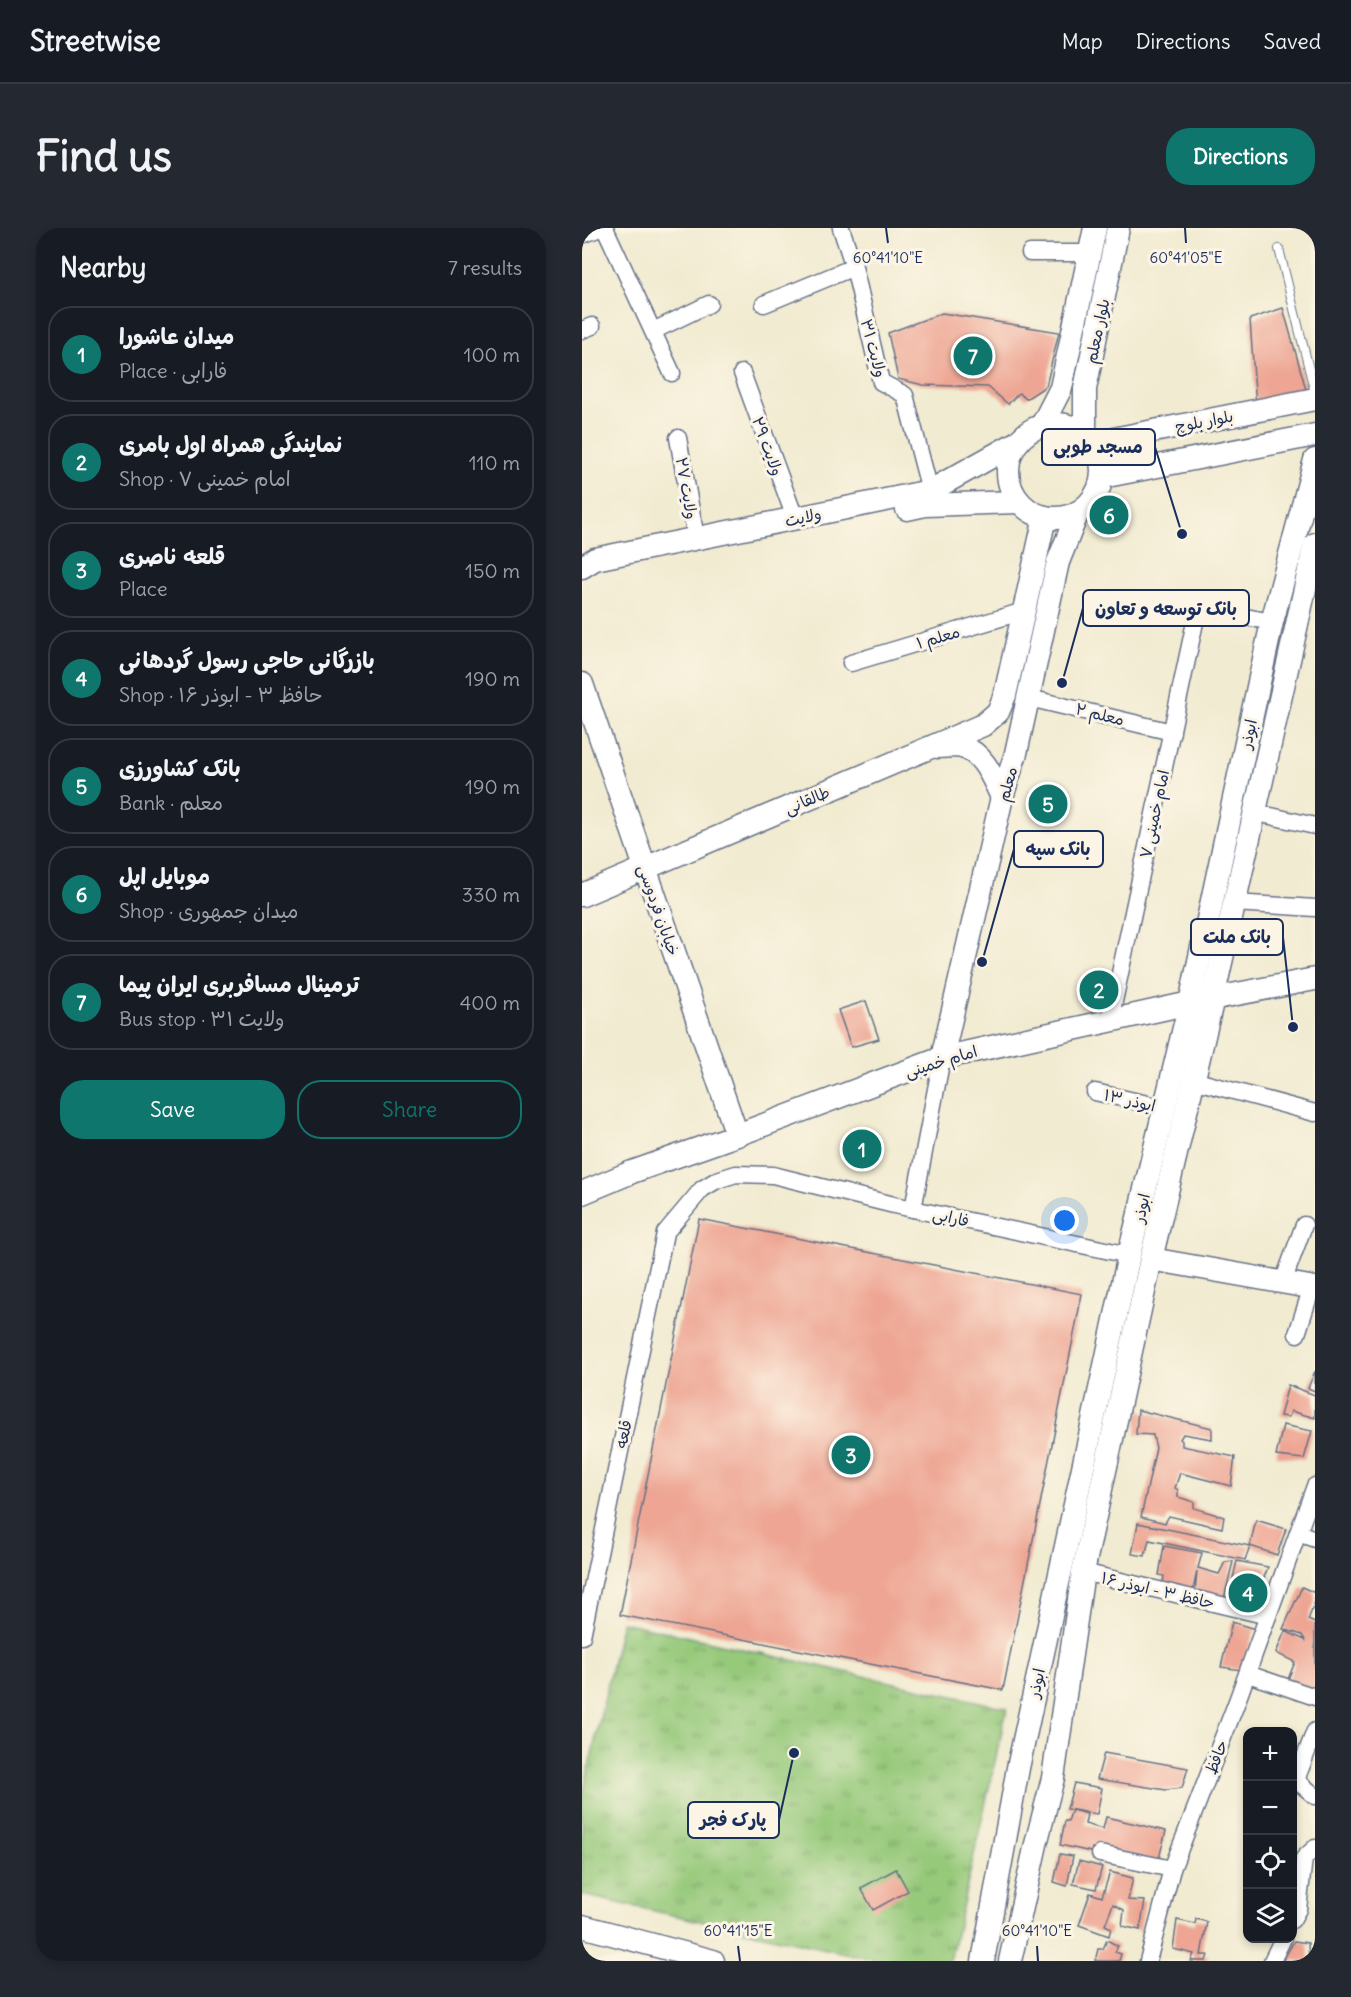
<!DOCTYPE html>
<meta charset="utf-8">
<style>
:root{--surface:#171b24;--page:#242831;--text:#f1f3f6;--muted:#9ea1a6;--line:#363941;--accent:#0f766e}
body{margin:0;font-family:Delius,"Playpen Sans Arabic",sans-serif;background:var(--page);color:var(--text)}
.controls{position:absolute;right:18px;bottom:18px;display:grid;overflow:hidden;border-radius:12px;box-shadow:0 3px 9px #0003}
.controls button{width:54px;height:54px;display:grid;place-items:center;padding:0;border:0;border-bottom:2px solid var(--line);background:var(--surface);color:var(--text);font:30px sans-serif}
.you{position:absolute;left:483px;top:993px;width:21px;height:21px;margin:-15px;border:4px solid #fff;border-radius:50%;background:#1a73e8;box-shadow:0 0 0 9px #1a73e833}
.badge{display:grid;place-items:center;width:39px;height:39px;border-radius:50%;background:var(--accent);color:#fff;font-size:20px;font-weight:700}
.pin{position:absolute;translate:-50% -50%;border:3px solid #fff;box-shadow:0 2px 6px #0006}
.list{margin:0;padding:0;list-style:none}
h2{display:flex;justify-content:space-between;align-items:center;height:78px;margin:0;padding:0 24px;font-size:26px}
h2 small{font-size:20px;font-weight:400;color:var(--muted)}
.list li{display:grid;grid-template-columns:39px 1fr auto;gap:18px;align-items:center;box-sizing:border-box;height:96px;margin:0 12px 12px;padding:0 12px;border:2px solid var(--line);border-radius:24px}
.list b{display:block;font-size:22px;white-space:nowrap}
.list p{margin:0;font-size:20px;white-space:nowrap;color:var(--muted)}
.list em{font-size:20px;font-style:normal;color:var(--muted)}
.actions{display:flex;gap:12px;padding:18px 24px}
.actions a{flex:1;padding:14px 0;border:2px solid var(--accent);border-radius:24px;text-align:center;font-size:21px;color:var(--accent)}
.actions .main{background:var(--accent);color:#fff}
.icon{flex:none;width:33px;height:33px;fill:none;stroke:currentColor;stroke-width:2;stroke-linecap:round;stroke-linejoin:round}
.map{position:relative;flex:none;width:733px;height:1733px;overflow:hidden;border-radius:24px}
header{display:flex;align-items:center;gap:36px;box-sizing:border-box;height:84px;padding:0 30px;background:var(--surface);border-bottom:2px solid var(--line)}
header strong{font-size:28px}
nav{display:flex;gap:33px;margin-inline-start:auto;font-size:21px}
.intro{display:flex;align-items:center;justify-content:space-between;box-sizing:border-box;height:144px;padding:0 36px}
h1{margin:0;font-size:42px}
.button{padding:15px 27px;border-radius:24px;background:var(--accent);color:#fff;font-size:21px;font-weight:700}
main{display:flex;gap:36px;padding:0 36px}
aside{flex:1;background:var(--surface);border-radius:24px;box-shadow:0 3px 9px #0003}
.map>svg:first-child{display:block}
</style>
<header>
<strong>Streetwise</strong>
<nav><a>Map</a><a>Directions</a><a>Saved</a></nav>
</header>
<div class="intro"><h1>Find us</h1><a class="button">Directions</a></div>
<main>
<aside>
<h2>Nearby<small>7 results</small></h2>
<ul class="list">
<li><span class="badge">1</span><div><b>میدان عاشورا</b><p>Place · فارابی</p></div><em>100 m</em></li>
<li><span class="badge">2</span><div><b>نمایندگی همراه اول بامری</b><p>Shop · امام خمینی ۷</p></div><em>110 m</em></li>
<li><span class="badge">3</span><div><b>قلعه ناصری</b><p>Place</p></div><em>150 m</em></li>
<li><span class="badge">4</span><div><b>بازرگانی حاجی رسول گردهانی</b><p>Shop · حافظ ۳ - ابوذر ۱۶</p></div><em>190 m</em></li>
<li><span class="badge">5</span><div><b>بانک کشاورزی</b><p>Bank · معلم</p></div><em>190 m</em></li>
<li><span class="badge">6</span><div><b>موبایل اپل</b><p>Shop · میدان جمهوری</p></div><em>330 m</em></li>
<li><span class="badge">7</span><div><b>ترمینال مسافربری ایران پیما</b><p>Bus stop · ولایت ۳۱</p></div><em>400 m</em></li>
</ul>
<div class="actions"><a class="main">Save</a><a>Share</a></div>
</aside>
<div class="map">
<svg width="733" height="1733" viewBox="0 0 733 1733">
<defs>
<pattern id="park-tufts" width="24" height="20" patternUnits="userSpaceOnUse" patternTransform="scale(1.5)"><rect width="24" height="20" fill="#96c97a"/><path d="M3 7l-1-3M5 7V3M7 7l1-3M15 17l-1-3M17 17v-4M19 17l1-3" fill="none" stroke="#7aa467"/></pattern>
</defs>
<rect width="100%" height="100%" fill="#fcf5e5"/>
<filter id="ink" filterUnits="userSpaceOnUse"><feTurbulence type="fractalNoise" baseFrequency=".0167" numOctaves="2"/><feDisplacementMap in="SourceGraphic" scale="12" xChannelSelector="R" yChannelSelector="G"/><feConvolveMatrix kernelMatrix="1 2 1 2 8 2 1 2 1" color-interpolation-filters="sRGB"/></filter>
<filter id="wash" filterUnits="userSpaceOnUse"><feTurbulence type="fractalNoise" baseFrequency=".008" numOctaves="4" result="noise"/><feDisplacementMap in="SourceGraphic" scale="24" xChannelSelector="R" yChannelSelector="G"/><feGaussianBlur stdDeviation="1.35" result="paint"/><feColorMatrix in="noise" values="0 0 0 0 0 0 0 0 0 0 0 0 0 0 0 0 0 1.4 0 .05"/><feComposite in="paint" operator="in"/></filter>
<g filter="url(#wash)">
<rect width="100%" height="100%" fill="#f1ebd1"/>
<path fill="url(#park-tufts)" stroke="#587c6c" stroke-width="1.5" d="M40,1394L425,1480L368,1733H299L0,1667V1570Z"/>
<g id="blocks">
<g fill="#eea593">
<path d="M701,80L725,165L674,179L668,91Z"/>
<path d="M360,85L477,104L464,158L444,171L437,165L426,176L406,159L341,157L316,151L306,105Z"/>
<path d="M284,773L297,811L269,819L256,782Z"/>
<path d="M117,991L500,1066L421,1462L38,1387Z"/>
<path d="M733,1143V1163L726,1160Z"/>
<path d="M706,1157L733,1167V1190L709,1183L707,1189L698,1188Z"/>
<path d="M556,1182L630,1200V1211L601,1206L598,1211L600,1213V1218L653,1229L649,1258L598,1245L593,1260L596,1262V1269L612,1274V1280L642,1289L640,1300L587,1288L583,1295L559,1289L574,1220L571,1207L554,1206Z"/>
<path d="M701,1197L730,1203L722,1231L694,1228Z"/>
<path d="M674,1292L704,1301L695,1327L668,1318Z"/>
<path d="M556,1295L668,1318L663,1332L567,1312L563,1328L550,1326Z"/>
<path d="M582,1318L620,1325L616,1340L637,1346L643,1334L651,1333L642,1371L613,1365L615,1343L610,1367L580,1361L582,1348L577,1347Z"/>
<path d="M655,1333L686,1339L671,1379L651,1375L654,1359H658L660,1354L651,1350Z"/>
<path d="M720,1359L733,1365V1374L726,1392L733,1395V1464L704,1456L713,1434L694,1425L703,1403L723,1412L720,1407L701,1401Z"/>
<path d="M650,1394L673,1401L659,1442L639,1439Z"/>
<path d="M522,1525L606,1540L600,1560L584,1562L515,1551Z"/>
<path d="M492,1555L520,1560L515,1586L485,1581Z"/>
<path d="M490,1582L505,1586L503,1596L521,1601L524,1589L584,1603L576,1634L516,1621L510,1620L509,1624L478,1617L483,1593H486Z"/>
<path d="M478,1626L491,1628L485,1658L472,1654Z"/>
<path d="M497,1633L520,1639L514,1661L491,1656Z"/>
<path d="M314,1641L326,1663L291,1682L279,1660Z"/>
<path d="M528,1644L551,1650L546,1672L563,1673L558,1702L540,1698L542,1682L531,1676L523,1697L529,1700L527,1708L497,1697L508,1665L520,1669Z"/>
<path d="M614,1691L625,1694L619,1727H626L624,1733H609L612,1726L591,1721L595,1692L613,1696Z"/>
<path d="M525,1712L536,1718L533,1724L539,1726L537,1733H513L516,1721H521Z"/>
<path d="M712,1713L726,1715L727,1733H701Z"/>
</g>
</g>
</g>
<g filter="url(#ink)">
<use href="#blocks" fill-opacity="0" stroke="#667186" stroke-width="1.5"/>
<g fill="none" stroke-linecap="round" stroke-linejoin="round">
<g stroke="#667186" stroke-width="10">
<path id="lane" d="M697,21L733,165"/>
</g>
<g stroke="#667186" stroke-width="19">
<g id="street">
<path d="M23,0L90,145"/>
<path d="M259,0L272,39L299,154L323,167L348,263"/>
<path d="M0,7L18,0"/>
<path d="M448,25H508"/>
<path d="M182,76L272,39"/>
<path d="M0,102L10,98"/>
<path d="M71,103L127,76"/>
<path d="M160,145L213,290"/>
<path d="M96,210L114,310"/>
<path d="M269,435L442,383"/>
<path d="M447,470L590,504"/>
<path d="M671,584L733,598"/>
<path d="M651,675L733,680"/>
<path d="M528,792L616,380L690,394"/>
<path d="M611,852L733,885"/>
<path d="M513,864L583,880"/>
<path d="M331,981L360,830"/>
<path d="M701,1054L722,997"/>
<path d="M715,1106L730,1059"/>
<path d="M716,1305L733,1311"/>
<path d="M501,1344L686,1388"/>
<path d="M0,1408L83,1005L120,961L135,952L154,946L191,947L312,977L547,1027"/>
<path d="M666,1446L733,1469"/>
<path d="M733,1503L714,1552L733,1568"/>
<path d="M518,1626L590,1641"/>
<path d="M710,1692L716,1681L722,1630L733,1620"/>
<path d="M566,1733L590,1641L654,1476L733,1258"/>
<path d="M690,1733L701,1710"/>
</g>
</g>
<g stroke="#667186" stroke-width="25">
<g id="secondary">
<circle cx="473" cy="243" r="47"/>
<path d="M460,197L479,160L513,0"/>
<path d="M503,206V161L536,0"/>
<path d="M511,215L733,171"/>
<path d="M520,249L733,207"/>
<path d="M325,281L343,277L436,274"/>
<path d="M0,339L13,331L348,263L434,215"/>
<path d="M0,456L155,907"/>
<path d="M356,519C363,519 373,517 380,519C402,525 411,551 420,569"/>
<path d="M0,667L401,497L416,484L423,467L463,289"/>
<path d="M360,830L420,569L434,525L476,334L496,284"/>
<path d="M0,965L50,944L155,907L360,830L608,775L733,751"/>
<path d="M569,1031L733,1060"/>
<path d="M0,1698L131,1733"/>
<path d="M401,1733L436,1540L547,1027L608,775L690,394L733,232"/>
<path d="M428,1733L454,1616L471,1550L501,1344L569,1031L631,770L733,316"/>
</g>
</g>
<use href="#lane" stroke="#fff" stroke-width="8"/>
<use href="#street" stroke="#fff" stroke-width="16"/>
<use href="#secondary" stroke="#fff" stroke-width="22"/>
</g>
</g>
<path fill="none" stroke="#1b2f5e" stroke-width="2" d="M304,0L306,15M603,0L604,15M156,1718L158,1733M455,1718L456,1733"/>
<g text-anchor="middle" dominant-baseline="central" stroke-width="6" stroke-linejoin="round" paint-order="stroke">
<g font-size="16" fill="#1b2f5e" stroke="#fcf5e5">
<text transform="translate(515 103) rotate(-78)">بلوار معلم</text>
<text transform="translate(292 120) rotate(75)">ولایت ۳۱</text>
<text transform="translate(622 193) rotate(-11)">بلوار بلوچ</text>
<text transform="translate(186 218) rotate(70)">ولایت ۲۹</text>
<text transform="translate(105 260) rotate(80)">ولایت ۲۷</text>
<text transform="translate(221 289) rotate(-12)">ولایت</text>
<text transform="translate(356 409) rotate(-16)">معلم ۱</text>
<text transform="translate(518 486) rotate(14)">معلم ۲</text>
<text transform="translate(666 506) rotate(-78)">ابوذر</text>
<text transform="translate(425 556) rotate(-74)">معلم</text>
<text transform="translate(225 572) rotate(-23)">طالقانی</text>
<text transform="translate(572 586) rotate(-78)">امام خمینی ۷</text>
<text transform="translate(77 682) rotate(71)">خیابان فردوسی</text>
<text transform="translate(359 833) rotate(-17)">امام خمینی</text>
<text transform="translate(548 872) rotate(13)">ابوذر ۱۳</text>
<text transform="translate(559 980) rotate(-77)">ابوذر</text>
<text transform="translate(369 989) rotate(12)">فارابی</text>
<text transform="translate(41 1206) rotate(-78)">قلعه</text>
<text transform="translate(576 1362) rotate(13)">حافظ ۳ - ابوذر ۱۶</text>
<text transform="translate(454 1455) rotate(-78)">ابوذر</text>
<text transform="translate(634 1529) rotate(-69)">حافظ</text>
</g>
</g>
<g font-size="15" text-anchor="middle" fill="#1b2f5e" stroke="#fcf5e5" stroke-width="6" stroke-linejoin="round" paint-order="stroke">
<text x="306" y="35">60°41'10"E</text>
<text x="604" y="35">60°41'05"E</text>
<text x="156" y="1708">60°41'15"E</text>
<text x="455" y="1708">60°41'10"E</text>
</g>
<path fill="none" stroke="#1b2f5e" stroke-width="2" d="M600 306L573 219M480 455L501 380M400 734L432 621M711 799L701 709M212 1525L197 1592"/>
<g fill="#1b2f5e" stroke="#fcf5e5" stroke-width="2">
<circle cx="600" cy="306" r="6"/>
<circle cx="480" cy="455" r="6"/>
<circle cx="400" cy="734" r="6"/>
<circle cx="711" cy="799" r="6"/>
<circle cx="212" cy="1525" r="6"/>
</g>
<g fill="#fcf5e5" stroke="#1b2f5e" stroke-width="2">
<rect x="460" y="201" width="113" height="36" rx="6"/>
<rect x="501" y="362" width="166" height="36" rx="6"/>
<rect x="432" y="603" width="89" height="36" rx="6"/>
<rect x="609" y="691" width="92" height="36" rx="6"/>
<rect x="106" y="1574" width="91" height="36" rx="6"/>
</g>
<g font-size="18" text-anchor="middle" font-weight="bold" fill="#1b2f5e">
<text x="516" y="225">مسجد طوبی</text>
<text x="584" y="387">بانک توسعه و تعاون</text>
<text x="476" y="627">بانک سپه</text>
<text x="655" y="715">بانک ملت</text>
<text x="151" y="1598">پارک فجر</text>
</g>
</svg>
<div class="controls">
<button>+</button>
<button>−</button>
<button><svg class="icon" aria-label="locate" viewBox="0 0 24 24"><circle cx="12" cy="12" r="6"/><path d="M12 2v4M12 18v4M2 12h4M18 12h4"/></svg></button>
<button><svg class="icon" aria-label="layers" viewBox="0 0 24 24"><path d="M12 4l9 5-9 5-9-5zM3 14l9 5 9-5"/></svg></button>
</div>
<div class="you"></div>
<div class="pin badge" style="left:280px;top:921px">1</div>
<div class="pin badge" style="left:517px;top:762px">2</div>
<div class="pin badge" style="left:269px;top:1227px">3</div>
<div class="pin badge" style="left:666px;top:1365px">4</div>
<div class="pin badge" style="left:466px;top:576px">5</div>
<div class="pin badge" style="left:527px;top:287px">6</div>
<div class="pin badge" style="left:391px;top:128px">7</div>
</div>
</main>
